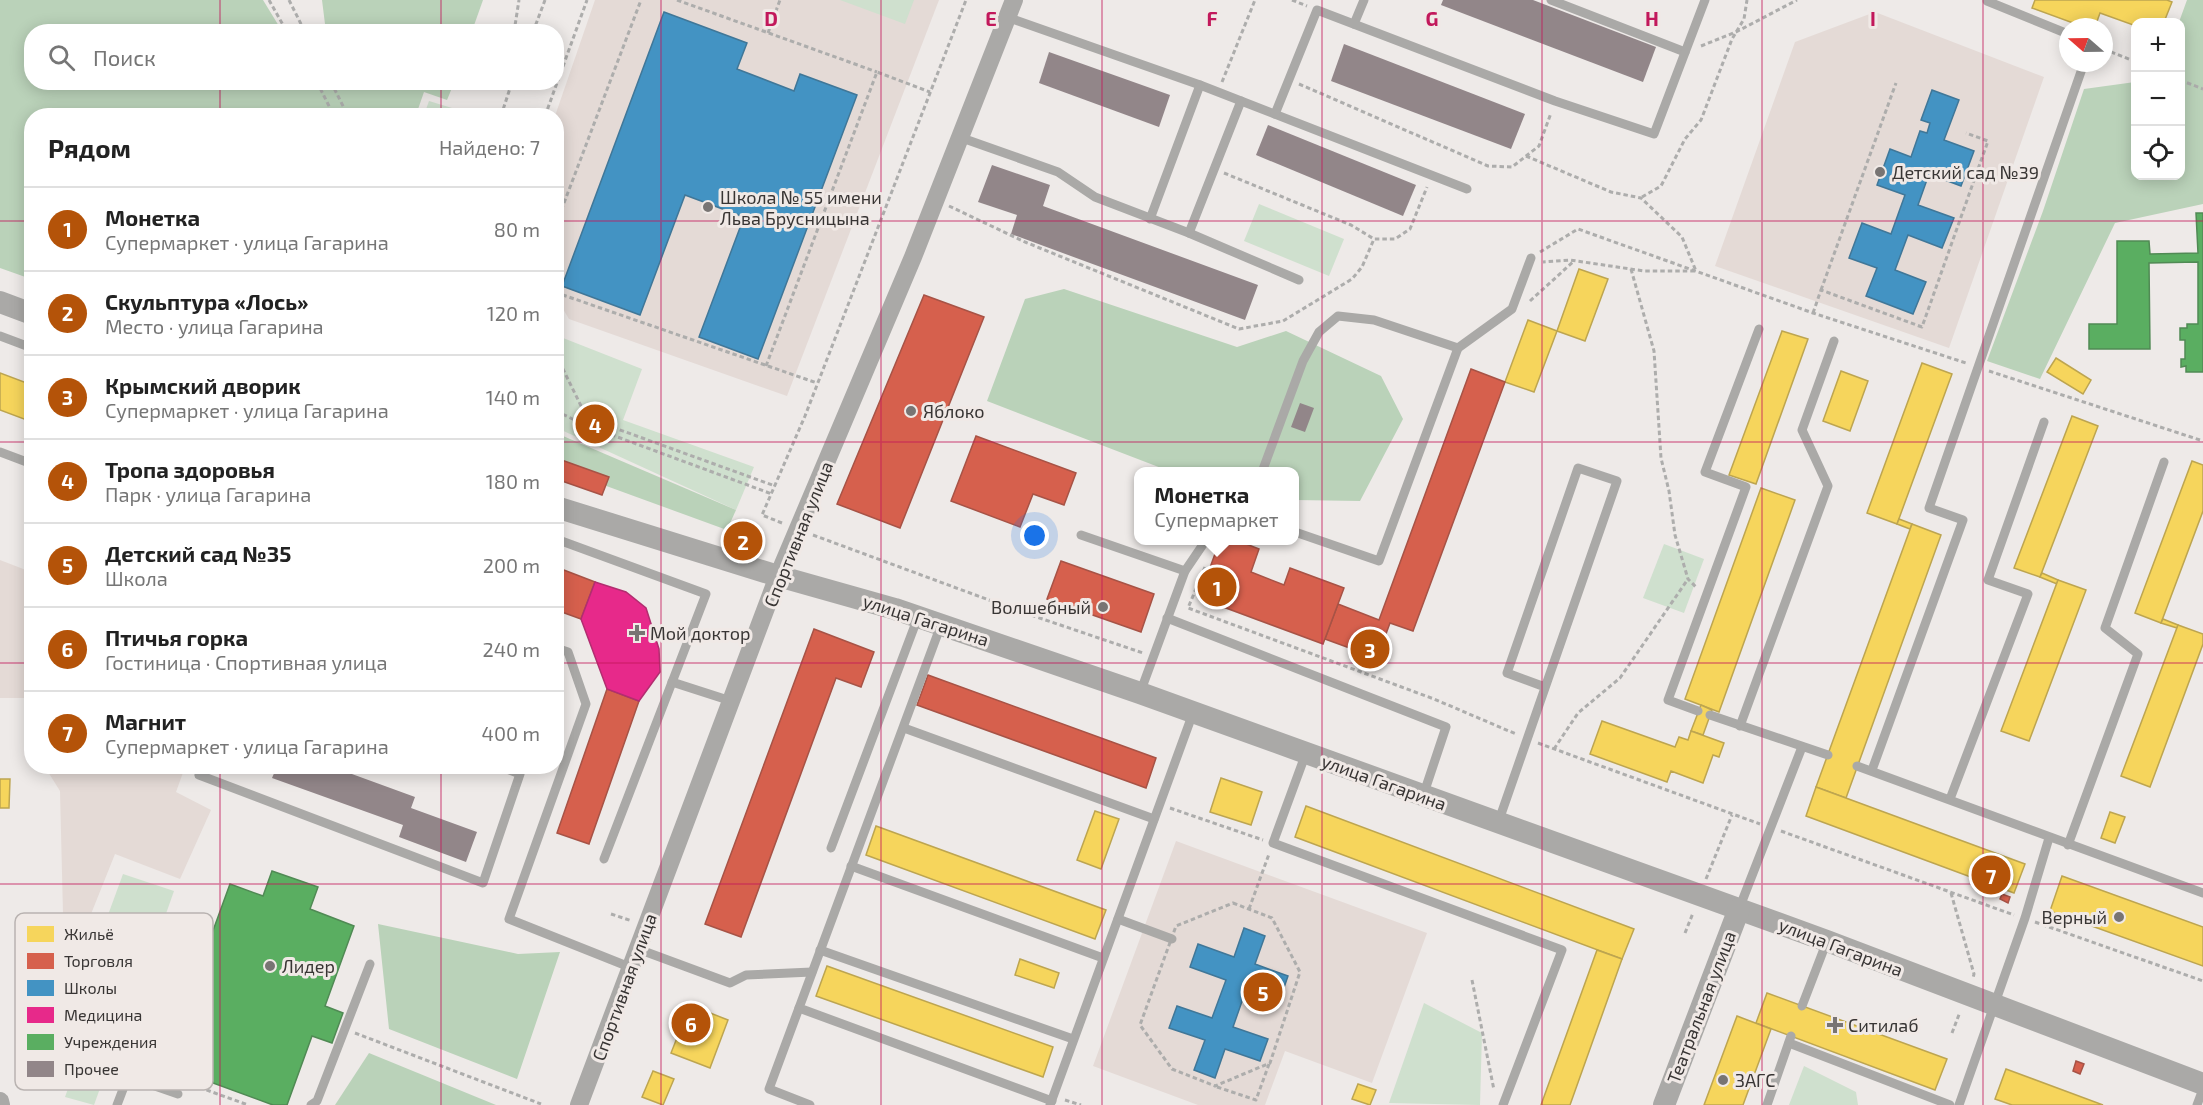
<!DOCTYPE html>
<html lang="ru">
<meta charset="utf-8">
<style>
:root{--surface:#fff;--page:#f2f2f2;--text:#222;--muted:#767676;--line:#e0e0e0;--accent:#b45309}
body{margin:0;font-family:"Exo 2",sans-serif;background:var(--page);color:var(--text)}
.controls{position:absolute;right:18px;top:18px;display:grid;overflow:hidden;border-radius:12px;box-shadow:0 3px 15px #0003}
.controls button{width:54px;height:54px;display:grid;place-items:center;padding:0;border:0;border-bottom:2px solid var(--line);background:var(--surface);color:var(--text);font:30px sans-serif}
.compass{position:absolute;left:2059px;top:18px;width:54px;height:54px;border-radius:50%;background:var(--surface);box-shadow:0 3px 15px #0003;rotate:290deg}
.you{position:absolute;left:1035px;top:536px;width:21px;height:21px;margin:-15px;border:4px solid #fff;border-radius:50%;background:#1a73e8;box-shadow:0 0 0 9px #1a73e833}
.badge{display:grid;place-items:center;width:39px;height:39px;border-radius:50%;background:var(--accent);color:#fff;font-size:20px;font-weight:700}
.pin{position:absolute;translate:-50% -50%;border:3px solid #fff;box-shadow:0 2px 6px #0006}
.popup{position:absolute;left:1134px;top:467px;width:165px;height:78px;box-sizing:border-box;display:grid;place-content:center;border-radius:12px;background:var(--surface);filter:drop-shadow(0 2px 4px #0005);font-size:20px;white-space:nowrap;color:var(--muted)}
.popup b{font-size:22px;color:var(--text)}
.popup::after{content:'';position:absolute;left:50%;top:100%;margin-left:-12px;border:12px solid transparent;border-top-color:var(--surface)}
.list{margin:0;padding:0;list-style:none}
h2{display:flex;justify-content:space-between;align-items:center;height:78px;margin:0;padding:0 24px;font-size:26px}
h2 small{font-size:20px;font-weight:400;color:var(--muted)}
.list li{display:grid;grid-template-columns:39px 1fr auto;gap:18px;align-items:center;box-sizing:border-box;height:84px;padding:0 24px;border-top:2px solid var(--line)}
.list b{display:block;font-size:22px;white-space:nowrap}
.list p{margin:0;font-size:20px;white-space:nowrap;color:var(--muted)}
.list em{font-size:20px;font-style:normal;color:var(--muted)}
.icon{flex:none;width:33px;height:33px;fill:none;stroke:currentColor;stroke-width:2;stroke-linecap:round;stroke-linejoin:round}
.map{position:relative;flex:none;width:2203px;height:1105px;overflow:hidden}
.search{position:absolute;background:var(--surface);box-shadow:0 3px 15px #0003;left:24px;top:24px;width:540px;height:66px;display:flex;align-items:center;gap:15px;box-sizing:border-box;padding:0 21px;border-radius:24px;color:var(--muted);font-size:22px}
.panel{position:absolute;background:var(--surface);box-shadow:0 3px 15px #0003;left:24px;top:108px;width:540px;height:666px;border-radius:24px}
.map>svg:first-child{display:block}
</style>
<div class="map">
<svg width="2203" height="1105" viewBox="0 0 2203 1105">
<rect width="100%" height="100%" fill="#eeeae8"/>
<g fill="#e4dad6">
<path d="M595,0H939L787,396L569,319L557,299L555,116Z"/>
<path d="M1875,12L2044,77L1949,348L1715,266L1795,42Z"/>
<path d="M0,560L31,572V698H0Z"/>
<path d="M45,767H185L176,792L211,810L180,879L115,854L87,924L63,914L60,791Z"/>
<path d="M1176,841L1427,933L1372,1083L1285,1051L1265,1105H1198L1093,1066Z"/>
</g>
<g fill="#cfe0ce">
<path d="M840,0H914L905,24Z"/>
<path d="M429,101L475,115H424Z"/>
<path d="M1259,204L1344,239L1329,276L1244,241Z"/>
<path d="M556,333L558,336L642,369L623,420L754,467L736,510L557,428Z"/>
<path d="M1664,544L1704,559L1684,613L1643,598Z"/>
<path d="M123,874L174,891L138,993L86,975Z"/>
<path d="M1424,1003L1482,1033L1480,1105L1389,1103Z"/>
<path d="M88,1034L116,1044L94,1105L65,1097Z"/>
<path d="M1804,1066L1856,1092L1858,1105H1789Z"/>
</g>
<g fill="#bad2b9">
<path d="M0,0H263L282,31L32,32V82L454,83L447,100L424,92L416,115L32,116L31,279L0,268Z"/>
<path d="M322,0H483L472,31L326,32Z"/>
<path d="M2187,0H2203V204L2115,223L2040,379L1987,361L2043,211L2084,89L2135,82L2136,176H2180L2179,22Z"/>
<path d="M1064,289L1237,347L1286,331L1381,376L1403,419L1360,501L1295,500V472L1169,471L987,401L1025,299Z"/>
<path d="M556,433L736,510L727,530L557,468Z"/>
<path d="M378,924L518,954L560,952L517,1079L389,1029Z"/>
<path d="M369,1053L496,1105H335Z"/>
</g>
<g fill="#f6d55c" stroke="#bda550" stroke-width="1.5">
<path d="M2035,0H2167L2172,2L2164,22H2136V26L2100,13L2095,27H2084L2032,8Z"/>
<path d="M1579,269L1608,279L1585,341L1557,331Z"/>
<path d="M1528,320L1557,331L1534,392L1505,382Z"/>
<path d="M1782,331L1808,339L1756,484L1729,475Z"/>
<path d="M2056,358L2091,380L2083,394L2047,372Z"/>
<path d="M1922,363L1952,374L1897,524L1867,513Z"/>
<path d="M1841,371L1868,381L1850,431L1823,421Z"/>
<path d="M0,373L32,385V422L0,410Z"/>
<path d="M2072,416L2098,426L2040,577L2014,568Z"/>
<path d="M2192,461L2203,465V511L2161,623L2135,613Z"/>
<path d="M1761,488L1795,500L1719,712L1685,699Z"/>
<path d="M1899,519L1912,524L1910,529L1897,524Z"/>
<path d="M1912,524L1941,535L1846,798L1816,787Z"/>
<path d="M2042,573L2058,580L2057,584L2040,577Z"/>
<path d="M2058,580L2086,590L2029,741L2001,731Z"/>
<path d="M2163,619L2178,625L2177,628L2161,623Z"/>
<path d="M2178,625L2203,634V644L2150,787L2121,776Z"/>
<path d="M1701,705L1712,710L1703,735L1691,731Z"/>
<path d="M1602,721L1675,747L1679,737L1688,740L1691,731L1724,743L1719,757L1713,755L1703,783L1671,771L1667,782L1590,754Z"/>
<path d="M1221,778L1262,792L1251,825L1210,812Z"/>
<path d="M0,779H10L9,808H0Z"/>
<path d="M1816,787L2025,864L2014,893L1806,816Z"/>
<path d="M1306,806L1634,929L1622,959L1295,837Z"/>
<path d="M1095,811L1119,819L1101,869L1077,860Z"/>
<path d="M2110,812L2125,817L2115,843L2101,838Z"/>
<path d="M876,826L1106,910L1095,939L866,855Z"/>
<path d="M2062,876L2203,927V966L2050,911Z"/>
<path d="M1597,950L1622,959L1570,1105H1541Z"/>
<path d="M1020,959L1059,973L1054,988L1015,975Z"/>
<path d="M827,966L1053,1047L1043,1077L816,996Z"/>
<path d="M1767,993L1947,1059L1935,1090L1756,1023Z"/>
<path d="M690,1005L728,1020L710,1068L671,1053Z"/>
<path d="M1737,1016L1771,1029L1743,1105H1704Z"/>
<path d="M2006,1069L2103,1105H2012L1995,1099Z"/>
<path d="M653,1071L674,1079L663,1105L642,1097Z"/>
<path d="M1358,1084L1376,1090L1370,1105L1352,1099Z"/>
</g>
<g fill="#d6604d" stroke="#a75346" stroke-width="1.5">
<path d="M924,295L984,317L900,528L837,504Z"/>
<path d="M1471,369L1505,382L1413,631L1390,623L1377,658L1325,639L1338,604L1379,620Z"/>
<path d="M976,436L1076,473L1064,505L1033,494L1020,527L951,501Z"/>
<path d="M556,458L609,477L602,495L556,479Z"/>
<path d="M1220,540H1236L1259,549L1251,572L1284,585L1290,568L1344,588L1323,644L1199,598Z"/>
<path d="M1061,561L1154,594L1141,632L1047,599Z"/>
<path d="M556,567L595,582L581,619L556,610Z"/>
<path d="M814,629L874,652L861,687L836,678L741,937L705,924Z"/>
<path d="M928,675L1156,758L1146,788L917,705Z"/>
<path d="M607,689L639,701L589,844L557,833Z"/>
<path d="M2002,894L2010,897L2008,903L2000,899Z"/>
<path d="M2076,1061L2084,1064L2080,1074L2073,1071Z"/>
</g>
<g fill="#4393c3" stroke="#407798" stroke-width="1.5">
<path d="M664,12L747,43L737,69L794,91L800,74L857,95L758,359L699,337L744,217L685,195L640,315L562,286Z"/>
<path d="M1932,90L1959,100L1944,140L1974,151L1961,186L1929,174L1918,205L1954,218L1942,248L1908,235L1895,270L1926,282L1913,314L1866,296L1877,268L1849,258L1862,223L1891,234L1905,195L1877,185L1890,149L1911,157L1920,131L1927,133L1930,123L1921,120Z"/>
<path d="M1244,928L1265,936L1255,964L1288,976L1280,999L1247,987L1233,1027L1268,1039L1260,1061L1225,1049L1215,1078L1194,1070L1205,1040L1169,1028L1177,1006L1212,1018L1226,980L1190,967L1198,944L1234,957Z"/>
</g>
<path fill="#e7298a" stroke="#b22d70" stroke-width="1.5" d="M595,582L626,592L646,608L659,649L660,672L639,701L607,689L581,619Z"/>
<g fill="#5aae61" stroke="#508a54" stroke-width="1.5">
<path d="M2196,213H2203V372H2186V366L2181,367V359H2185V340H2180V328H2187V324H2198V262L2149,263L2150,349H2089V324H2117V241H2149L2150,254L2198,253Z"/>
<path d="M272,871L318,887L310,909L354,926L325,1006L343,1013L332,1043L312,1036L287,1105H273L164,1065L230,884L263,896Z"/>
</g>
<g fill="#928689">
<path d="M1443,0H1533L1656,47L1643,82L1441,5Z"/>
<path d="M1344,44L1525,114L1511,149L1331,81Z"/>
<path d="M1049,52L1170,95L1159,127L1039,83Z"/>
<path d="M1268,125L1416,185L1403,216L1256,155Z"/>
<path d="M992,165L1050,185L1043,206L1258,285L1245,320L1011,234L1017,215L978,202Z"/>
<path d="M1300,403L1314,408L1305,432L1291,427Z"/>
<path d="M263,766H330L415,797L411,808L477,832L466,862L399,837L403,825L272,778L275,771Z"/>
</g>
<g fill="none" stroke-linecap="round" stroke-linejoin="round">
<g stroke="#adadac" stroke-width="3" stroke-dasharray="4.5 3" stroke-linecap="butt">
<path d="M269,0L287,32"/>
<path d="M289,0L305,32"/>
<path d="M677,0L877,72"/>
<path d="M1292,0L1307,6"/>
<path d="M514,32L519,0"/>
<path d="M533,32L545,0"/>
<path d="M768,33L780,0"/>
<path d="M1701,46L1736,32L1797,0"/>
<path d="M2104,49L2136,62"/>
<path d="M2180,80L2203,89"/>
<path d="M317,82L334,116"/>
<path d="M331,82L348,116"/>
<path d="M1222,82L1255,0"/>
<path d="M1299,84L1488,166L1512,167L1539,146L1551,113"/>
<path d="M501,116L512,82"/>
<path d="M545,116L587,0"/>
<path d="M1526,156L1611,192L1641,198L1682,237L1696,271H1644L1570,260L1543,262"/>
<path d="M1224,173L1351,225L1374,239H1395L1410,229L1427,187"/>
<path d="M1642,197L1661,186L1685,139L1701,120L1732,39L1744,19L1747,0"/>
<path d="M949,206L1025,242L1239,329L1283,321L1352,279L1362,267L1374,239"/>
<path d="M556,224L641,0"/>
<path d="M1540,252L1578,229L1813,313L1966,363"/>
<path d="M1631,269L1654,351L1661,458L1669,491L1675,535L1688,579L1696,587"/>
<path d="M556,281L563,295L817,383"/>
<path d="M1821,290L1896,83"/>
<path d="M1530,301L1574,261"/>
<path d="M1813,313L1821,290L1922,327L1988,141L1966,133"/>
<path d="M556,355L587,418L775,486"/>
<path d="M766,366L877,72L930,92"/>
<path d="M1989,371L2203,441"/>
<path d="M556,411L585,425L772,494"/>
<path d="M782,523L762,515L805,416L966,0"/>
<path d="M813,535L1016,610L1143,653"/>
<path d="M1205,567L1188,608L1434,699L1516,734"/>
<path d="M1538,743L1760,824"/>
<path d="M1554,749L1578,713L1620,678L1688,579"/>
<path d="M1170,808L1263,840"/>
<path d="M1781,831L2014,915"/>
<path d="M1706,879L1732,815"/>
<path d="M1951,893L1974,974L1973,978"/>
<path d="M1233,903L1272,918L1300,972L1270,1063L1215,1086L1172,1069L1140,1025L1176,926Z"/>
<path d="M1249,909L1269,854"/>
<path d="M611,914L632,921"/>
<path d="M2035,922L2203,981"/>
<path d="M1685,933L1693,913"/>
<path d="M1472,980L1494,1090"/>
<path d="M355,1033L541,1104"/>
<path d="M1952,1033L1960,1012"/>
<path d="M186,1087L190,1084L248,1105"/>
<path d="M1217,1087L1256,1100L1269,1064"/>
<path d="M1065,1100L1081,1105"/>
</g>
<g stroke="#aaa9a7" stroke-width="9">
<path d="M1551,0L1685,52"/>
<path d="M1987,1L2068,34"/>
<path d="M1007,17L1200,85L1467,189"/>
<path d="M1354,24L1364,0"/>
<path d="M1275,114L1317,10L1555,101L1654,134L1705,0"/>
<path d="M962,138L1058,172L1095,197L1189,233L1299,280"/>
<path d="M1150,219L1200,85"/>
<path d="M1189,233L1241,101"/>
<path d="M0,336L32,348"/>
<path d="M0,452L32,464"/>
<path d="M1262,472L1303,361L1319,332L1338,316L1374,320L1458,348L1512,309L1531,258"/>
<path d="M1295,532L1379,561L1458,348"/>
<path d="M1081,535L1185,571"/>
<path d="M556,539L706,594L604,859"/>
<path d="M1167,618L1446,727L1423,796"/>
<path d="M941,625L799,1008L1052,1101"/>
<path d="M556,648L568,652L586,704L509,919L632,968"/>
<path d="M672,682L731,701"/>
<path d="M1140,693L1185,571L1206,540"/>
<path d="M1698,711L1668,700L1746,487L1705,472L1759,329"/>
<path d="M1710,715L1828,755"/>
<path d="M1740,726L1828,486L1802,430L1834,341"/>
<path d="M904,728L1154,819"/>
<path d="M1306,753L1273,843L1562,950L1503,1105"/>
<path d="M202,766L199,775L483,883L520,774L499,766"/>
<path d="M1857,766L2203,893"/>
<path d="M1872,770L1963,520L1929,508L2084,63"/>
<path d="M1950,799L2028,594L1988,580L2044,422"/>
<path d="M1498,823L1617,481L1578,468L1507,673L1545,687"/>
<path d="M2068,845L2138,654L2105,628L2164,462"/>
<path d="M831,848L918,617"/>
<path d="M851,866L1103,958"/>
<path d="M1739,909L1802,747"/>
<path d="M1118,919L1172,939"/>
<path d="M638,949L730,983L746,975L812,972"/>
<path d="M820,950L1073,1039"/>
<path d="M1802,1006L1827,941"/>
<path d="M799,1008L769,1089L810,1105"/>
<path d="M1789,1043L1950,1105"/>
<path d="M129,1077L178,1094"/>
<path d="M117,1105L176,950"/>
<path d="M311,1105L317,1101L370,964"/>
<path d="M1050,1105L1193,713"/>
<path d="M1767,1105L1791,1036"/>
<path d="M1959,1105L2025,918L2049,838"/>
<path d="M2197,1105L2203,1089"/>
</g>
<g stroke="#aaa9a7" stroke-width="18">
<path d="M0,1101L1,1105"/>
<path d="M579,1105L778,576L913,257L1014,0"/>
</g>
<g stroke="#aaa9a7" stroke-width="22">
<path d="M0,302L32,314"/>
<path d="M556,507L778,576L895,609L1140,693L1827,941L2203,1084"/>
<path d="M1664,1105L1739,909"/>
</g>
</g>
<path fill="none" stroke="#c2185b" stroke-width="1.5" stroke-opacity="0.55" d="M220,0V32M441,0V32M661,0V1105M881,0V1105M1102,0V1105M1322,0V1105M1542,0V1105M1762,0V1105M1983,0V1105M220,82V116M441,82V116M0,221H32M556,221H2203M0,442H32M556,442H2203M0,663H32M556,663H2203M220,766V1105M441,766V1105M0,884H2203"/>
<g fill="#787473" stroke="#f0e9e6" stroke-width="2">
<circle cx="1880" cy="172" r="6"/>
<circle cx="708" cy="207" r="6"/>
<circle cx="911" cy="411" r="6"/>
<circle cx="1103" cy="607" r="6"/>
<path d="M634 624h6v6h6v6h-6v6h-6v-6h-6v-6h6z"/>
<circle cx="2119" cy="917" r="6"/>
<circle cx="270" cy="966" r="6"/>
<path d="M1832 1016h6v6h6v6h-6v6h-6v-6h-6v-6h6z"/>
<circle cx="1723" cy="1080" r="6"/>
</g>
<g text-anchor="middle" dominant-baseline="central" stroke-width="6" stroke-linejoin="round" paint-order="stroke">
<g font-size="18" fill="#383534" stroke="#f0e9e6" text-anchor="start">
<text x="1892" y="172">Детский сад №39</text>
<text x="720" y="197">Школа № 55 имени<tspan x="720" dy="21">Льва Брусницына</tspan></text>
<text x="923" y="411">Яблоко</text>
<text x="1091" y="607" text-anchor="end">Волшебный</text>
<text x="650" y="633">Мой доктор</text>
<text x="2107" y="917" text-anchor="end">Верный</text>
<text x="282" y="966">Лидер</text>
<text x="1848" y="1025">Ситилаб</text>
<text x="1735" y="1080">ЗАГС</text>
</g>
<g font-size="18" fill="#383534" stroke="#f0e9e6">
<text transform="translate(798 534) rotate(-68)">Спортивная улица</text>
<text transform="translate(926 620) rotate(18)">улица Гагарина</text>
<text transform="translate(1384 782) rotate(20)">улица Гагарина</text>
<text transform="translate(1841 947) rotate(21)">улица Гагарина</text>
<text transform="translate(624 987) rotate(-70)">Спортивная улица</text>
<text transform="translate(1701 1007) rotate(-69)">Театральная улица</text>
</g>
</g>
<rect x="15" y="913" width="198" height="177" rx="9" fill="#f0e9e6" stroke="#b9b3b1" stroke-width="1.5"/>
<rect x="27" y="926" width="27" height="16" fill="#f6d55c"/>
<rect x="27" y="953" width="27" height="16" fill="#d6604d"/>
<rect x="27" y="980" width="27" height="16" fill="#4393c3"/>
<rect x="27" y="1007" width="27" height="16" fill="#e7298a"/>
<rect x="27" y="1034" width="27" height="16" fill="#5aae61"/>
<rect x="27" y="1061" width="27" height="16" fill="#928689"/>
<g font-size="16" fill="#383534">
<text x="64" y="940">Жильё</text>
<text x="64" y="967">Торговля</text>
<text x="64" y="994">Школы</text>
<text x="64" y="1021">Медицина</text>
<text x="64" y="1048">Учреждения</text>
<text x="64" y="1075">Прочее</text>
</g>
<g font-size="20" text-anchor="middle" font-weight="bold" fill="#c2185b" stroke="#f0e9e6" stroke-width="6" stroke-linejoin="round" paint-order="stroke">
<text x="771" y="26">D</text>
<text x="991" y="26">E</text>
<text x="1212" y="26">F</text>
<text x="1432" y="26">G</text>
<text x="1652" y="26">H</text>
<text x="1873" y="26">I</text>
</g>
</svg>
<div class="controls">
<button>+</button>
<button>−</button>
<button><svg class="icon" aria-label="locate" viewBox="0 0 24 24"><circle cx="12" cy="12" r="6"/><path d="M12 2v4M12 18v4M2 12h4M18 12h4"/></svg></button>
</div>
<svg class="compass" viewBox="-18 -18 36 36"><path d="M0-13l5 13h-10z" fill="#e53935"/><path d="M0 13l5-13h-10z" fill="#767676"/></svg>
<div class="you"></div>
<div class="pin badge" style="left:1217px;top:587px">1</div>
<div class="popup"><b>Монетка</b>Супермаркет</div>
<div class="pin badge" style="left:743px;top:541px">2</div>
<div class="pin badge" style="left:1370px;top:649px">3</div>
<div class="pin badge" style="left:595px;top:424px">4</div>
<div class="pin badge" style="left:1263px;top:992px">5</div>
<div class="pin badge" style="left:691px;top:1023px">6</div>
<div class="pin badge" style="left:1991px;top:875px">7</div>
<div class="search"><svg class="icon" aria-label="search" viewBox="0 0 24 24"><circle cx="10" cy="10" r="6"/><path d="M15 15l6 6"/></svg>Поиск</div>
<section class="panel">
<h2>Рядом<small>Найдено: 7</small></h2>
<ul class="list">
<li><span class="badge">1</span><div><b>Монетка</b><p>Супермаркет · улица Гагарина</p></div><em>80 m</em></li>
<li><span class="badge">2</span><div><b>Скульптура «Лось»</b><p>Место · улица Гагарина</p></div><em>120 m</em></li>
<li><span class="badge">3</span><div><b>Крымский дворик</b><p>Супермаркет · улица Гагарина</p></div><em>140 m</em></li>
<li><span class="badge">4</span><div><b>Тропа здоровья</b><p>Парк · улица Гагарина</p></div><em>180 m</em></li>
<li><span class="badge">5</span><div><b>Детский сад №35</b><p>Школа</p></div><em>200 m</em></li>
<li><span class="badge">6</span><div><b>Птичья горка</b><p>Гостиница · Спортивная улица</p></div><em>240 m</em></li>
<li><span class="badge">7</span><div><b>Магнит</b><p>Супермаркет · улица Гагарина</p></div><em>400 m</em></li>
</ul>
</section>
</div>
